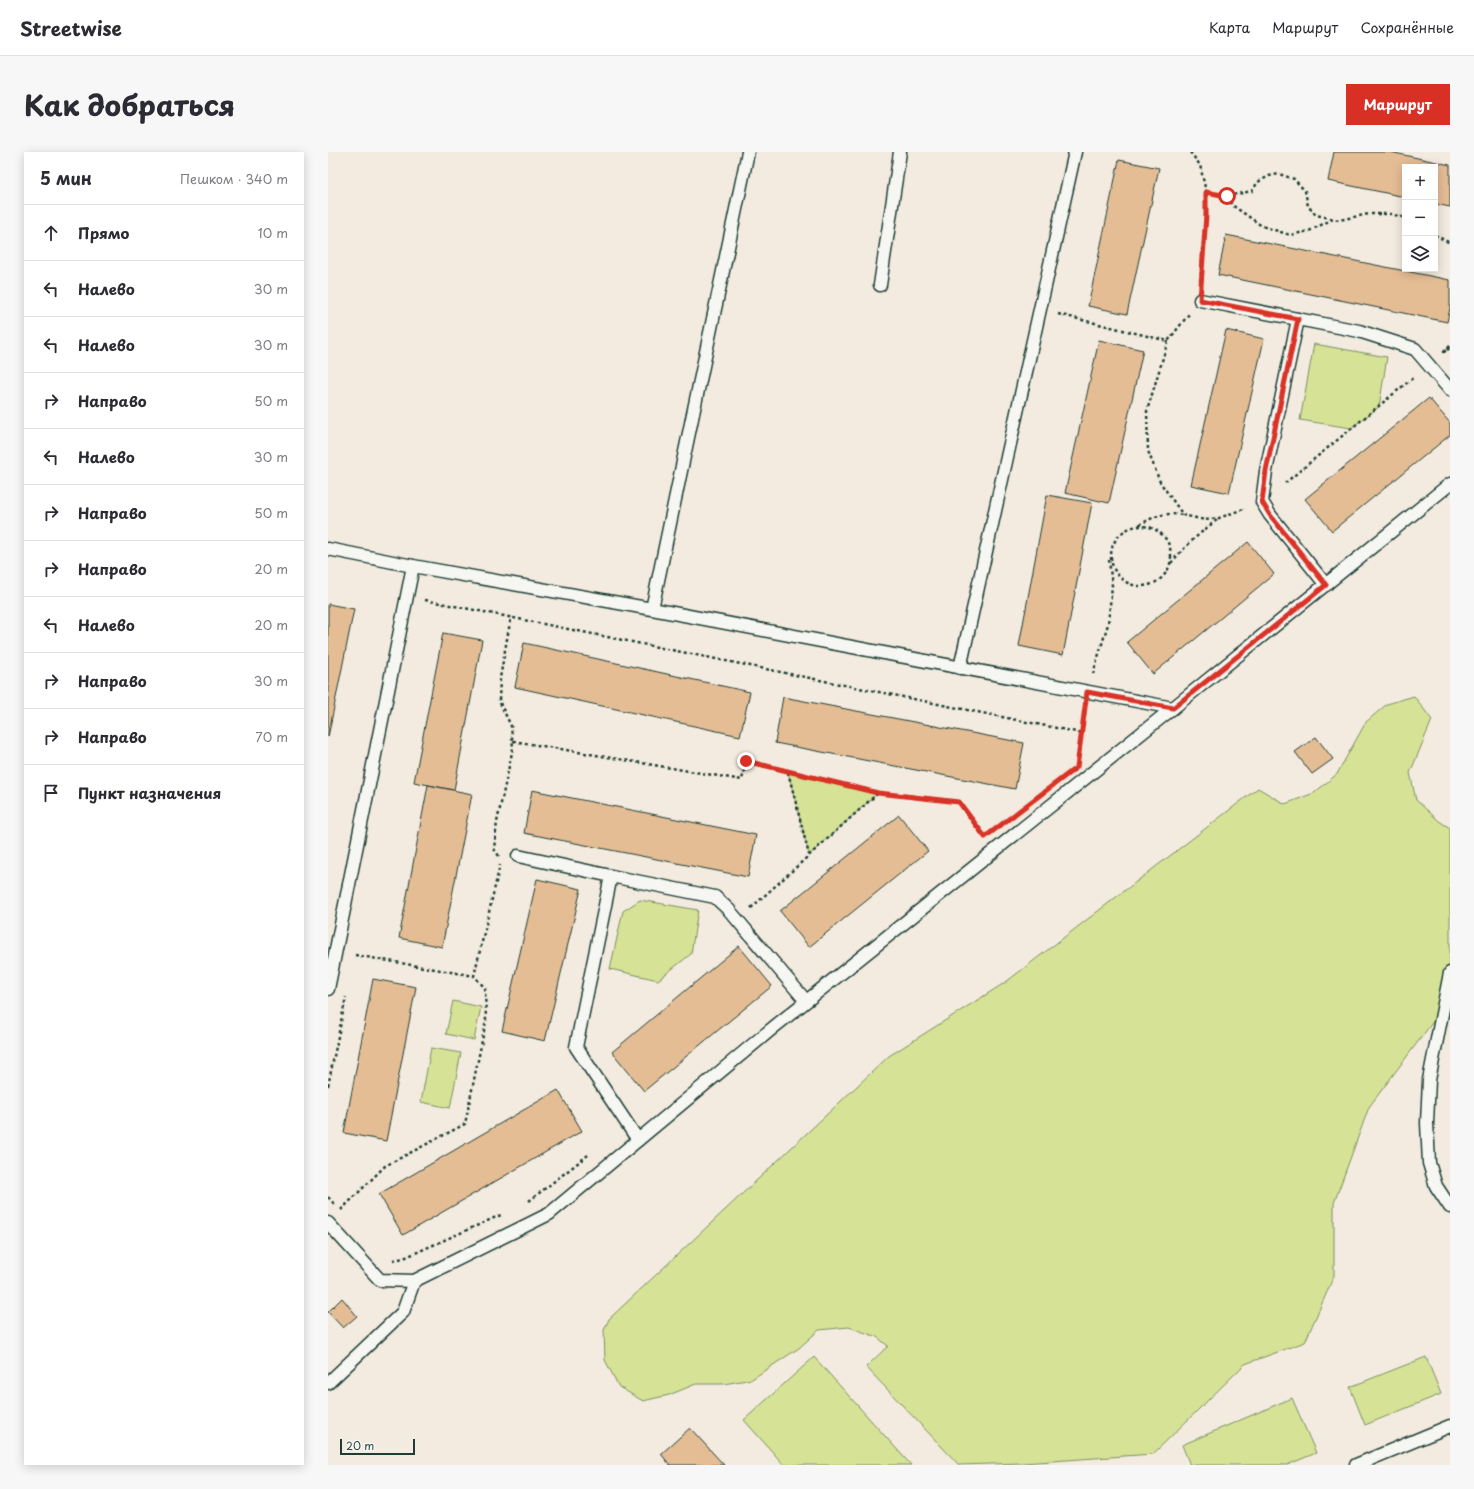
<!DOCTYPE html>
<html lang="ru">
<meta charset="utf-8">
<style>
:root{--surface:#fff;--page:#f7f7f7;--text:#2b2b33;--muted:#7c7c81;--line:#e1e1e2;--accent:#d93025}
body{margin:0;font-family:"Playpen Sans",sans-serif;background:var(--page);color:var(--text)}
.controls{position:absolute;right:12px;top:12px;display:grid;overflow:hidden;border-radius:0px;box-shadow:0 2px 10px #0003}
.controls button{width:36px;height:36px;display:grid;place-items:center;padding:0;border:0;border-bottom:1px solid var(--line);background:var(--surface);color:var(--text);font:20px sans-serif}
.scale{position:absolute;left:12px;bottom:10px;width:75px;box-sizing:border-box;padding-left:4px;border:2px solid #1f3d34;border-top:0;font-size:11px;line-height:14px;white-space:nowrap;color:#1f3d34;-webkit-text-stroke:3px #f6f6f2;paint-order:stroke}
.stop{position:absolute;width:12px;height:12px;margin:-9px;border:3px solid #d93025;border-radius:50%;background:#fff}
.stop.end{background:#d93025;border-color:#fff;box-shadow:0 1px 4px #0008}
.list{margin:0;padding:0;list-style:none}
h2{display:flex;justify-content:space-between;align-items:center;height:52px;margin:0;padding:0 16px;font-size:17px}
h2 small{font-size:13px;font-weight:400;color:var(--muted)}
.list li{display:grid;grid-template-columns:26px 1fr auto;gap:12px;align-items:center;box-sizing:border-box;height:56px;padding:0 16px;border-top:1px solid var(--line)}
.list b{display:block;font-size:15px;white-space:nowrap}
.list em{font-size:13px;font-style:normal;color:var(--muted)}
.icon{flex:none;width:22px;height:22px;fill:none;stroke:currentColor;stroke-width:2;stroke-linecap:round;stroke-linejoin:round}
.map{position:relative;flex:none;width:1122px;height:1313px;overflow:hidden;border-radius:0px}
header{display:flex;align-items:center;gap:24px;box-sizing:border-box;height:56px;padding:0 20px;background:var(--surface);border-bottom:1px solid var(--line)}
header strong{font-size:19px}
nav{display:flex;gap:22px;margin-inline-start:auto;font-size:14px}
.intro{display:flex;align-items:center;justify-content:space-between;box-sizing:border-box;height:96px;padding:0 24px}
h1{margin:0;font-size:28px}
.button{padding:10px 18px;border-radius:0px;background:var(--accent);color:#fff;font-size:14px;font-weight:700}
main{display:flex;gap:24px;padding:0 24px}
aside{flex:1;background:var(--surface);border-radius:0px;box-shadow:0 2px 10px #0003}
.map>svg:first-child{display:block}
</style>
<header>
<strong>Streetwise</strong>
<nav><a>Карта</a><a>Маршрут</a><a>Сохранённые</a></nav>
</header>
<div class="intro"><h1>Как добраться</h1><a class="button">Маршрут</a></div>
<main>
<aside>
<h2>5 мин<small>Пешком · 340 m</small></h2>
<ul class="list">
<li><svg class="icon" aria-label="ahead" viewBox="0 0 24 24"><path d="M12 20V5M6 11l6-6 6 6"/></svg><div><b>Прямо</b></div><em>10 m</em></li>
<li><svg class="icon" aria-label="left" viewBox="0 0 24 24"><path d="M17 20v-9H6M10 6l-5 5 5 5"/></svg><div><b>Налево</b></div><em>30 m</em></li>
<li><svg class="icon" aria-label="left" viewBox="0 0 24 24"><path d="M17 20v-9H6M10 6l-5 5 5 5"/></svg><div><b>Налево</b></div><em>30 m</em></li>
<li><svg class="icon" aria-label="right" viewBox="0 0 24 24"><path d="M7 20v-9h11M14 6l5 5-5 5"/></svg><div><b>Направо</b></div><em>50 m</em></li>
<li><svg class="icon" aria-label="left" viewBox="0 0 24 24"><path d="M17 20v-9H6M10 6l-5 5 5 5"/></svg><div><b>Налево</b></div><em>30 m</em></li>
<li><svg class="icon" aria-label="right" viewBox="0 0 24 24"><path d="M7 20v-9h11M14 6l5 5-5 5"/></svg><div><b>Направо</b></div><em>50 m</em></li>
<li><svg class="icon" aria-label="right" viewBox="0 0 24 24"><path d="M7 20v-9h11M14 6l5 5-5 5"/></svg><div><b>Направо</b></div><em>20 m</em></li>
<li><svg class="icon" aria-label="left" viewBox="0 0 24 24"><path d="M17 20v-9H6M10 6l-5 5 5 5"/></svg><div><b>Налево</b></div><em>20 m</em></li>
<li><svg class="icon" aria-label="right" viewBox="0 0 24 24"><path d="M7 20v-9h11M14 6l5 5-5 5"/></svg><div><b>Направо</b></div><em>30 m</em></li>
<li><svg class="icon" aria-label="right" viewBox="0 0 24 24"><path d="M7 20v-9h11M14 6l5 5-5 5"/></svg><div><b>Направо</b></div><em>70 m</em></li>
<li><svg class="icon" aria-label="arrive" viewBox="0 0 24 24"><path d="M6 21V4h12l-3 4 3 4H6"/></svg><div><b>Пункт назначения</b></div></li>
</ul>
</aside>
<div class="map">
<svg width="1122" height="1313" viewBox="0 0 1122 1313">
<rect width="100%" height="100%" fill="#f3ebdf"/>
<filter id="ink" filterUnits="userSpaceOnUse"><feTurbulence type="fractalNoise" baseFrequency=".025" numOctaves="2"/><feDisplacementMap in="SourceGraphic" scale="8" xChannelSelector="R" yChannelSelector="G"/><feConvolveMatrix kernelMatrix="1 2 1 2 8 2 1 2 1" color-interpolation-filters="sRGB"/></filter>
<g filter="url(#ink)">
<g fill="#d6e295" stroke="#7a9064">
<path d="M986,192L1059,205L1051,255L1023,276L972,268Z"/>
<path d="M1086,544L1104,568L1082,621L1088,648L1111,669L1122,676V847L1041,955L1006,1051V1124L977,1190L917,1212L825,1302L695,1311L631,1313L538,1215L560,1194L549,1185L521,1175L491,1178L471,1196L424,1227L396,1232H368L341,1243L315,1249L291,1235L277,1208L276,1178L281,1167L561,904L678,830L930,636L957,652L986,641L1009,622L1038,570L1059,552Z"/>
<path d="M460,620L550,641L481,703Z"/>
<path d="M312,748L370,758L363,802L330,828L282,817L295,759Z"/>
<path d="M125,849L153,855L146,888L118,882Z"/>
<path d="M103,896L133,901L122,956L93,950Z"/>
<path d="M486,1205L583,1313H456L416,1268Z"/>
<path d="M1098,1205L1113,1242L1037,1273L1022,1235Z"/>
<path d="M964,1246L988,1301L959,1313H862L854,1293Z"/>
</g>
<g fill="#e5bd95" stroke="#1f3d34">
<path d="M1006,0H1062L1122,13V55L1107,52V15H1077V45L1000,29Z"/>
<path d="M791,8L831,16L799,162L760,154Z"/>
<path d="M898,83L1122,128V156L1119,170L890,123Z"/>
<path d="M898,178L936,187L901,341L863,333Z"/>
<path d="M771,188L815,198L781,351L737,341Z"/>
<path d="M1101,246L1122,271V283L1004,379L977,347Z"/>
<path d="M719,343L764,351L735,503L691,494Z"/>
<path d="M920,390L946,422L825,522L799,490Z"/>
<path d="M0,452L26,457L0,585Z"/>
<path d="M115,481L154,488L126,638L86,630Z"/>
<path d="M196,491L422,540L412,584L187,535Z"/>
<path d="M455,545L696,591L687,637L447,591Z"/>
<path d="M988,585L1005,607L984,622L967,600Z"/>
<path d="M100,633L144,642L114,795L71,786Z"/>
<path d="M204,638L428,683L420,725L196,681Z"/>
<path d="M571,663L600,699L481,795L452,759Z"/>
<path d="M209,727L253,737L217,889L174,879Z"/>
<path d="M411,794L444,834L316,939L284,900Z"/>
<path d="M45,827L88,835L58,989L16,981Z"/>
<path d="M230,938L254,979L75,1083L51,1042Z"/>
<path d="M14,1146L29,1164L15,1176L0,1160Z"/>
<path d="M362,1276L396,1313H342L333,1302Z"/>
</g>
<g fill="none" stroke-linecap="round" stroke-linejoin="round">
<g stroke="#1f3d34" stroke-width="15">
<g id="lane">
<path d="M552,133L572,0"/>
<path d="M872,148L1031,179L1087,197L1122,238"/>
<path d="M970,167L938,319L934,350L942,363L998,433"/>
<path d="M0,397L85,414L324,457L845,556"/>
<path d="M324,457L420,0"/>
<path d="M632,516L747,0"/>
<path d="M190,704L283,724"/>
<path d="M1122,821L1101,928L1099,971L1101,1011L1108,1034L1122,1055"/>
<path d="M0,837L85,414"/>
<path d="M310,988L248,895L283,724L387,745L401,758L478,849"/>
<path d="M0,1071L52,1128L86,1129L221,1062L446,875L845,556L1122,332"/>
<path d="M0,1231L75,1160L86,1129"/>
<path d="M1028,1313L1122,1274"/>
</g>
</g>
<g stroke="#1f3d34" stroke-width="2.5" stroke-dasharray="3 3" stroke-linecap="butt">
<path d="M862,0L872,13L878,40L899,44L924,39L930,30L941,24L951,22L966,27L977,39L980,54L988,63L1011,68L1041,62H1063L1077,66"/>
<path d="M899,44L904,53L934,74L962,83L981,79L1005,67"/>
<path d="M1107,83L1122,91"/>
<path d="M873,129L878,63V40"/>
<path d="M730,162L840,189L861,162"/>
<path d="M840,189L819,259L820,299L832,330L855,363L877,368L891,366L918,356"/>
<path d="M1122,194L1116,200L1122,196"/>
<path d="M957,331L1086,225"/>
<path d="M811,373C827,364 836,360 855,363"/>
<circle cx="813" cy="404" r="30"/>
<path d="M843,411C857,394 873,380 890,367"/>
<path d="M97,448L753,581"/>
<path d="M765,522L780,472L784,434L781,408"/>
<path d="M185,589L414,628L418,609L550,641L631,650L655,683"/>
<path d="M750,606L757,558"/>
<path d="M460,620L481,703"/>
<path d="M171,704L166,697L169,670L185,596L183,574L171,549L172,526L183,465"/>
<path d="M423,756L550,641"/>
<path d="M27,803L146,824"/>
<path d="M0,934L18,845"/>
<path d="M0,1045L8,1054"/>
<path d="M201,1049L260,1003"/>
<path d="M13,1058L57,1014L137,972L158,869L157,836L146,824L172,713"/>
<path d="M65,1108L76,1106L175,1062"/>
</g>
<use href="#lane" stroke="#f6f6f2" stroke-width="12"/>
</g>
</g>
<g fill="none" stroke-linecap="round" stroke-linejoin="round" filter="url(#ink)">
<path stroke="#d93025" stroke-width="5" d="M418,609L550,641L631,650L657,685L749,615L759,540L845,556L998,433L942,363L934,350L938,319L970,167L872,148L878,63V40L899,44"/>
</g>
</svg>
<div class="controls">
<button>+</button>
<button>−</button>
<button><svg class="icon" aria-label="layers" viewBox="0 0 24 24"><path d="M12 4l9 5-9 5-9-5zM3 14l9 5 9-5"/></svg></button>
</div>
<div class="scale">20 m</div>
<div class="stop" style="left:899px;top:44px"></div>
<div class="stop end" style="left:418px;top:609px"></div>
</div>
</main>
